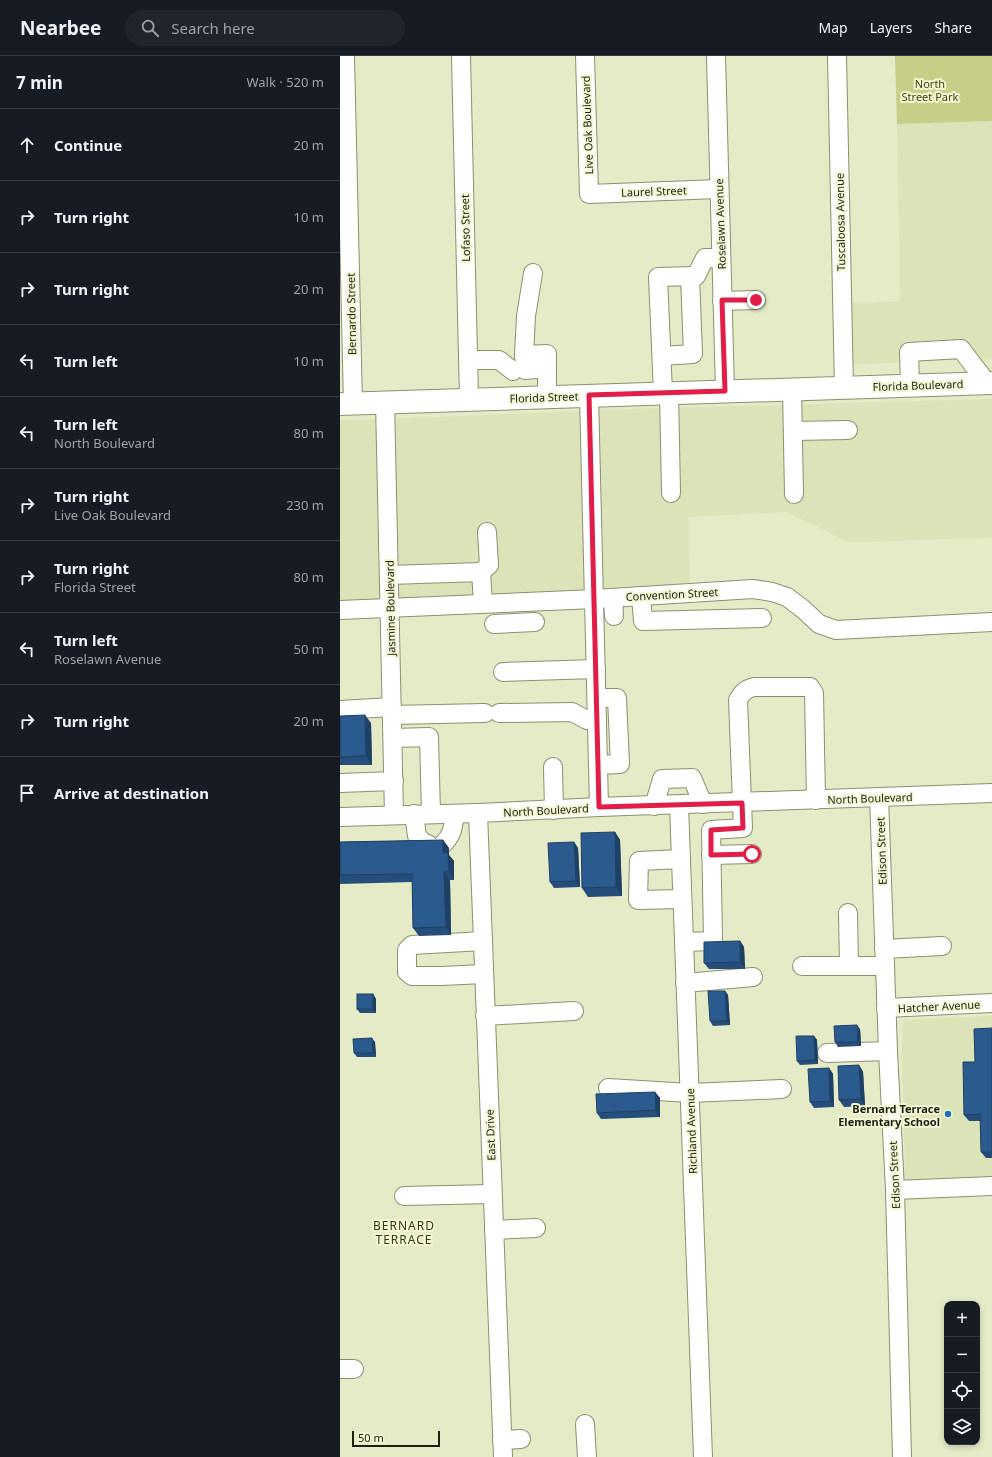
<!DOCTYPE html>
<meta charset="utf-8">
<style>
:root{--surface:#171b24;--page:#20242c;--text:#f1f3f6;--muted:#9ea1a6;--line:#363941}
body{margin:0;font-family:"Noto Sans",sans-serif;background:var(--page);color:var(--text)}
.controls{position:absolute;right:12px;bottom:12px;display:grid;overflow:hidden;border-radius:8px;box-shadow:0 2px 6px #0003}
.controls button{width:36px;height:36px;display:grid;place-items:center;padding:0;border:0;border-bottom:1px solid var(--line);background:var(--surface);color:var(--text);font:20px sans-serif}
.scale{position:absolute;left:12px;bottom:10px;width:88px;box-sizing:border-box;padding-left:4px;border:2px solid #1d1f12;border-top:0;font-size:11px;line-height:14px;white-space:nowrap;color:#1d1f12;-webkit-text-stroke:3px #f3f7d4;paint-order:stroke}
.stop{position:absolute;width:12px;height:12px;margin:-9px;border:3px solid #e11d48;border-radius:50%;background:#fff}
.stop.end{background:#e11d48;border-color:#fff;box-shadow:0 1px 4px #0008}
.list{margin:0;padding:0;list-style:none}
h2{display:flex;justify-content:space-between;align-items:center;height:52px;margin:0;padding:0 16px;font-size:17px}
h2 small{font-size:13px;font-weight:400;color:var(--muted)}
.list li{display:grid;grid-template-columns:26px 1fr auto;gap:12px;align-items:center;box-sizing:border-box;height:72px;padding:0 16px;border-top:1px solid var(--line)}
.list b{display:block;font-size:15px;white-space:nowrap}
.list p{margin:0;font-size:13px;white-space:nowrap;color:var(--muted)}
.list em{font-size:13px;font-style:normal;color:var(--muted)}
.icon{flex:none;width:22px;height:22px;fill:none;stroke:currentColor;stroke-width:2;stroke-linecap:round;stroke-linejoin:round}
.map{position:relative;flex:none;width:652px;height:1401px;overflow:hidden}
header{display:flex;align-items:center;gap:24px;box-sizing:border-box;height:56px;padding:0 20px;background:var(--surface);border-bottom:1px solid var(--line)}
header strong{font-size:19px}
nav{display:flex;gap:22px;margin-inline-start:auto;font-size:14px}
.search{width:280px;height:36px;background:var(--page);display:flex;align-items:center;gap:10px;box-sizing:border-box;padding:0 14px;border-radius:22px;color:var(--muted);font-size:15px}
main{display:flex}
aside{flex:1;background:var(--surface)}
.map>svg:first-child{display:block}
</style>
<header>
<strong>Nearbee</strong>
<div class="search"><svg class="icon" aria-label="search" viewBox="0 0 24 24"><circle cx="10" cy="10" r="6"/><path d="M15 15l6 6"/></svg>Search here</div>
<nav><a>Map</a><a>Layers</a><a>Share</a></nav>
</header>
<main>
<aside>
<h2>7 min<small>Walk · 520 m</small></h2>
<ul class="list">
<li><svg class="icon" aria-label="ahead" viewBox="0 0 24 24"><path d="M12 20V5M6 11l6-6 6 6"/></svg><div><b>Continue</b></div><em>20 m</em></li>
<li><svg class="icon" aria-label="right" viewBox="0 0 24 24"><path d="M7 20v-9h11M14 6l5 5-5 5"/></svg><div><b>Turn right</b></div><em>10 m</em></li>
<li><svg class="icon" aria-label="right" viewBox="0 0 24 24"><path d="M7 20v-9h11M14 6l5 5-5 5"/></svg><div><b>Turn right</b></div><em>20 m</em></li>
<li><svg class="icon" aria-label="left" viewBox="0 0 24 24"><path d="M17 20v-9H6M10 6l-5 5 5 5"/></svg><div><b>Turn left</b></div><em>10 m</em></li>
<li><svg class="icon" aria-label="left" viewBox="0 0 24 24"><path d="M17 20v-9H6M10 6l-5 5 5 5"/></svg><div><b>Turn left</b><p>North Boulevard</p></div><em>80 m</em></li>
<li><svg class="icon" aria-label="right" viewBox="0 0 24 24"><path d="M7 20v-9h11M14 6l5 5-5 5"/></svg><div><b>Turn right</b><p>Live Oak Boulevard</p></div><em>230 m</em></li>
<li><svg class="icon" aria-label="right" viewBox="0 0 24 24"><path d="M7 20v-9h11M14 6l5 5-5 5"/></svg><div><b>Turn right</b><p>Florida Street</p></div><em>80 m</em></li>
<li><svg class="icon" aria-label="left" viewBox="0 0 24 24"><path d="M17 20v-9H6M10 6l-5 5 5 5"/></svg><div><b>Turn left</b><p>Roselawn Avenue</p></div><em>50 m</em></li>
<li><svg class="icon" aria-label="right" viewBox="0 0 24 24"><path d="M7 20v-9h11M14 6l5 5-5 5"/></svg><div><b>Turn right</b></div><em>20 m</em></li>
<li><svg class="icon" aria-label="arrive" viewBox="0 0 24 24"><path d="M6 21V4h12l-3 4 3 4H6"/></svg><div><b>Arrive at destination</b></div></li>
</ul>
</aside>
<div class="map">
<svg width="652" height="1401" viewBox="0 0 652 1401">
<rect width="100%" height="100%" fill="#e5eac7"/>
<g fill="#dde3b8">
<path d="M652,65V302L513,309L510,247L560,245L557,68Z"/>
<path d="M652,343V482L509,486L446,456L348,461L350,529L263,532L257,354Z"/>
<path d="M241,355L247,537L56,544L51,363Z"/>
<path d="M37,363L41,544L0,546V364Z"/>
<path d="M652,960V1121L565,1123L562,996L563,964Z"/>
</g>
<path fill="#c6ce88" d="M555,0H652V65L557,68Z"/>
<g fill="none" stroke-linecap="round" stroke-linejoin="round">
<g stroke="#8b906f" stroke-width="20">
<g id="minor">
<path d="M5,0L13,348"/>
<path d="M121,0L129,343"/>
<path d="M245,0L249,138L379,133"/>
<path d="M376,0L385,335"/>
<path d="M497,0L504,332"/>
<path d="M193,217L186,260L184,299L207,298V341"/>
<path d="M382,245L416,244"/>
<path d="M184,299L185,314L207,312"/>
<path d="M322,300L353,298L350,220"/>
<path d="M128,304H159L173,315"/>
<path d="M570,329L569,296L621,293L647,327"/>
<path d="M452,333L454,438"/>
<path d="M323,337L318,221L356,220L365,202H381"/>
<path d="M329,337L331,437"/>
<path d="M249,339L259,751"/>
<path d="M45,346L54,759"/>
<path d="M453,375L508,374"/>
<path d="M141,516L149,509L147,476"/>
<path d="M49,519L141,516L143,547"/>
<path d="M301,540L303,565L422,562"/>
<path d="M273,542L274,560"/>
<path d="M0,554L255,543L413,533L432,536L447,541L463,553L479,568L496,574L652,566"/>
<path d="M154,568L195,566"/>
<path d="M163,616L256,613"/>
<path d="M257,642H277L280,708L258,709"/>
<path d="M0,654L52,651"/>
<path d="M159,657L232,656L247,664L257,663"/>
<path d="M52,659L145,657"/>
<path d="M53,682L89,681L91,758"/>
<path d="M213,711L214,754"/>
<path d="M0,727L54,725"/>
<path d="M539,741L548,995L555,1134L562,1401"/>
<path d="M339,749L363,1401"/>
<path d="M314,750L322,723L352,722L363,748"/>
<path d="M138,757L163,1401"/>
<path d="M74,758L77,780L85,788H88"/>
<path d="M0,761L138,757L259,751L652,737"/>
<path d="M103,788C113,779 113,770 115,758"/>
<path d="M371,799L412,798"/>
<path d="M341,803L299,805L298,844L342,843"/>
<path d="M508,857L509,910"/>
<path d="M143,885L72,889L67,894V916L72,920H101L144,918"/>
<path d="M344,886L372,885L373,883L371,774L403,772L398,644C402,637 405,633 414,631H470L474,637L476,744"/>
<path d="M544,893L602,890"/>
<path d="M462,910H545"/>
<path d="M345,927L413,921"/>
<path d="M546,952L652,947"/>
<path d="M145,960L234,955"/>
<path d="M487,997L548,995"/>
<path d="M268,1032L350,1037L442,1033"/>
<path d="M555,1134L652,1130"/>
<path d="M64,1140L152,1138"/>
<path d="M154,1174L196,1172"/>
<path d="M0,1313H14"/>
<path d="M245,1368L247,1401"/>
<path d="M162,1384L181,1383"/>
</g>
</g>
<g stroke="#8b906f" stroke-width="24">
<path id="major" d="M0,348L652,327"/>
</g>
<use href="#minor" stroke="#fff" stroke-width="18"/>
<use href="#major" stroke="#fff" stroke-width="22"/>
</g>
<g fill="#254e7a">
<path d="M0,660L31,667L32,709H0Z"/>
<path d="M275,776L280,784L282,840L248,841L242,832Z"/>
<path d="M103,784L109,792V799L114,805V824H110L111,879L79,880L73,872L72,826L0,828V786Z"/>
<path d="M234,786L238,792L240,831L214,832L210,826Z"/>
<path d="M400,885L404,891L405,913H369L364,907Z"/>
<path d="M385,935L388,939L390,969L373,970L370,965Z"/>
<path d="M33,938L36,943V957H20L17,953Z"/>
<path d="M652,972V1102H646L641,1096L640,1065H629L624,1059Z"/>
<path d="M520,973L521,990L498,991L495,986Z"/>
<path d="M474,980L477,984L478,1008L460,1009L457,1005Z"/>
<path d="M35,986L36,1001H17L14,997Z"/>
<path d="M519,1009L523,1016L525,1050L504,1051L499,1044Z"/>
<path d="M489,1012L493,1018L494,1051L474,1052L470,1046Z"/>
<path d="M315,1036L320,1042V1061L261,1063L257,1057Z"/>
</g>
<g fill="#1e4063">
<path d="M25,659L31,667L32,709L26,700Z"/>
<path d="M275,776L280,784L282,840L276,831Z"/>
<path d="M103,784L109,792V799L114,805V824L109,816L103,797Z"/>
<path d="M234,786L238,792L240,831L236,825Z"/>
<path d="M104,816L110,824L111,879L106,871Z"/>
<path d="M400,885L404,891L405,913L400,906Z"/>
<path d="M385,935L388,939L390,969L387,965Z"/>
<path d="M33,938L36,943V957L33,953Z"/>
<path d="M517,969L520,973L521,990L518,986Z"/>
<path d="M474,980L477,984L478,1008L475,1004Z"/>
<path d="M32,982L35,986L36,1001L33,997Z"/>
<path d="M519,1009L523,1016L525,1050L521,1043Z"/>
<path d="M489,1012L493,1018L494,1051L490,1045Z"/>
<path d="M315,1036L320,1042V1061L316,1054Z"/>
</g>
<g fill="#2b5b8e" stroke="#1e4063">
<path d="M25,659L26,700L0,701V660Z"/>
<path d="M275,776L276,831L242,832L241,777Z"/>
<path d="M103,784V797H108L109,816H104L106,871L73,872L72,818L0,819V786Z"/>
<path d="M234,786L236,825L210,826L208,787Z"/>
<path d="M400,885V906L364,907V886Z"/>
<path d="M368,935H385L387,965H370Z"/>
<rect x="17" y="938" width="16" height="15"/>
<path d="M517,969L518,986H495L494,970Z"/>
<path d="M652,972V1096H641L640,1058L624,1059L623,1006H635L634,973Z"/>
<path d="M456,980H474L475,1004L457,1005Z"/>
<path d="M32,982L33,997H14L13,983Z"/>
<path d="M519,1009L521,1043L499,1044L498,1010Z"/>
<path d="M489,1012L490,1045L470,1046L468,1013Z"/>
<path d="M315,1036L316,1054L257,1057L256,1038Z"/>
</g>
<g fill="none" stroke-linecap="round" stroke-linejoin="round">
<path stroke="#e11d48" stroke-width="5" d="M412,798L371,799V774L403,772L402,747L259,751L249,339L385,335L382,244H416"/>
</g>
<circle fill="#1c6fbd" stroke="#f3f7d4" stroke-width="1.5" cx="608" cy="1058" r="4"/>
<g text-anchor="middle" dominant-baseline="central" stroke-width="4" stroke-linejoin="round" paint-order="stroke">
<g font-size="11" fill="#3f4309" stroke="#f3f7d4">
<text x="590" y="27">North<tspan x="590" dy="13">Street Park</tspan></text>
</g>
<g font-size="11" fill="#1d1f12" stroke="#f3f7d4">
<text transform="translate(247 69) rotate(-92)">Live Oak Boulevard</text>
<text transform="translate(314 135) rotate(-2)">Laurel Street</text>
<text transform="translate(500 166) rotate(-91)">Tuscaloosa Avenue</text>
<text transform="translate(380 168) rotate(-92)">Roselawn Avenue</text>
<text transform="translate(125 172) rotate(-91)">Lofaso Street</text>
<text transform="translate(11 258) rotate(-91)">Bernardo Street</text>
<text transform="translate(578 329) rotate(-2)">Florida Boulevard</text>
<text transform="translate(204 341) rotate(-2)">Florida Street</text>
<text transform="translate(332 538) rotate(-3)">Convention Street</text>
<text transform="translate(50 552) rotate(-91)">Jasmine Boulevard</text>
<text transform="translate(530 742) rotate(-2)">North Boulevard</text>
<text transform="translate(206 754) rotate(-3)">North Boulevard</text>
<text transform="translate(541 795) rotate(-92)">Edison Street</text>
<text transform="translate(599 950) rotate(-3)">Hatcher Avenue</text>
<text transform="translate(351 1075) rotate(-92)">Richland Avenue</text>
<text transform="translate(150 1079) rotate(-92)">East Drive</text>
<text transform="translate(554 1119) rotate(-93)">Edison Street</text>
</g>
<g font-size="11" font-weight="bold" fill="#1d1f12" stroke="#f3f7d4" text-anchor="end">
<text x="600" y="1052">Bernard Terrace<tspan x="600" dy="13">Elementary School</tspan></text>
</g>
<g font-size="12" letter-spacing="1" fill="#373a1d" stroke="#f3f7d4">
<text x="64" y="1169">BERNARD<tspan x="64" dy="14">TERRACE</tspan></text>
</g>
</g>
</svg>
<div class="controls">
<button>+</button>
<button>−</button>
<button><svg class="icon" aria-label="locate" viewBox="0 0 24 24"><circle cx="12" cy="12" r="6"/><path d="M12 2v4M12 18v4M2 12h4M18 12h4"/></svg></button>
<button><svg class="icon" aria-label="layers" viewBox="0 0 24 24"><path d="M12 4l9 5-9 5-9-5zM3 14l9 5 9-5"/></svg></button>
</div>
<div class="scale">50 m</div>
<div class="stop" style="left:412px;top:798px"></div>
<div class="stop end" style="left:416px;top:244px"></div>
</div>
</main>
